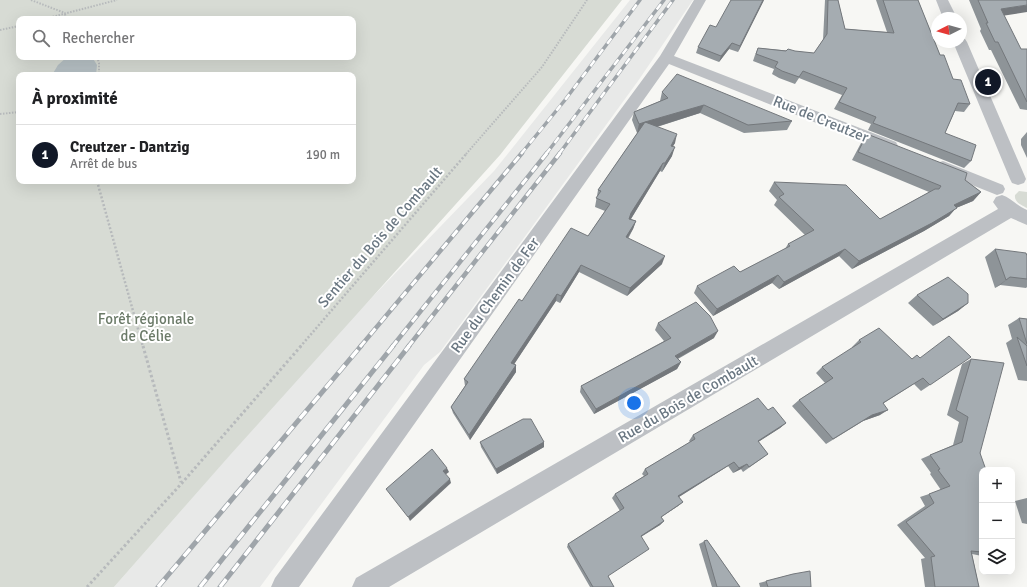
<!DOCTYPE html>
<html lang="fr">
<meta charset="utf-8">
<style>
:root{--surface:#fff;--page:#f6f6f6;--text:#202124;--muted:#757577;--line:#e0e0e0;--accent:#111827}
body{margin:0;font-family:Signika,sans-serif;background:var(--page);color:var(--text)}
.controls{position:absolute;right:12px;bottom:12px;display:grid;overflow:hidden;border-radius:8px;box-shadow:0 4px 16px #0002}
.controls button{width:36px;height:36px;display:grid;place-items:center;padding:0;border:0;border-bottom:1px solid var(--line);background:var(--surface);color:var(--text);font:20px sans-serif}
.compass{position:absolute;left:931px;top:12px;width:36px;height:36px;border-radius:50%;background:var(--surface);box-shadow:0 4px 16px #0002;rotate:264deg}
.you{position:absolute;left:634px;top:403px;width:14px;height:14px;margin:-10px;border:3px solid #fff;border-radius:50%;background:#1a73e8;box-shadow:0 0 0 6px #1a73e833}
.badge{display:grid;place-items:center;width:26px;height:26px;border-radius:50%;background:var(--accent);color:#fff;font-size:13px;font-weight:700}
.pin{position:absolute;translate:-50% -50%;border:2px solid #fff;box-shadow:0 1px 4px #0006}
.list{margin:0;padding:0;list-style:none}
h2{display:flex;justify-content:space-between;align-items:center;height:52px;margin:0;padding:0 16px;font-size:17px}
h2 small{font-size:13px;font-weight:400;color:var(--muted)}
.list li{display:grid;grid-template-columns:26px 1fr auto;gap:12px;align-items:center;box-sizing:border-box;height:60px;padding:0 16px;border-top:1px solid var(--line)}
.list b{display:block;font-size:15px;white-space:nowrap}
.list p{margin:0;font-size:13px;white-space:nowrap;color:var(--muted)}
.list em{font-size:13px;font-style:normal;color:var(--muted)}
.icon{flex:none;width:22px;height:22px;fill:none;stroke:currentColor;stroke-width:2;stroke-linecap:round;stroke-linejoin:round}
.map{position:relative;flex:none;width:1027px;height:587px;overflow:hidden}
.search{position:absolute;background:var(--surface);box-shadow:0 4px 16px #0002;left:16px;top:16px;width:340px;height:44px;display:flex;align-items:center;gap:10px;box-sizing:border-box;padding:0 14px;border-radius:8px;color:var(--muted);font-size:15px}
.panel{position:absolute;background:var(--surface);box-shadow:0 4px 16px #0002;left:16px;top:72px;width:340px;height:112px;border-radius:8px}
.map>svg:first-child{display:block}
</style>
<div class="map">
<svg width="1027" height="587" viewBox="0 0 1027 587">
<rect width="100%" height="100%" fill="#f7f7f4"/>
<path fill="#e8e9e8" d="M630,0H693L638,81L529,231L440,352L424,365L260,587H114L328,343L494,171Z"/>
<g fill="#d7dbd4" fill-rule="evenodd">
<path d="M0,0H622L500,155L231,454L114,587H0ZM19,19H353V57H19ZM19,75H353V181H19Z"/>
<path d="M1019,191L1027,192V208C1021,205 1014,202 1015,195Z"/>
</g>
<path fill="#b7c1c5" d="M67,57H92L97,65L96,75H52L58,65Z"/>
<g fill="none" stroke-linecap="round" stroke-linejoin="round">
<g stroke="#b7babc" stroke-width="2" stroke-dasharray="1.5 1.5" stroke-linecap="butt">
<path d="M31,0L65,13"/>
<path d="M65,14L66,19"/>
<path d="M44,19L117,0"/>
<path d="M0,30L19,26"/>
<path d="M97,57L99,63V75"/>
<path d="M0,114L19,112"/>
<path d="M466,154L542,67L587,0"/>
</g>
<g stroke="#b7babc" stroke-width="2.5" stroke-dasharray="2 2" stroke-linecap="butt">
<path d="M97,181L143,347"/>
<path d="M300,347L467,153"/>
</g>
<g stroke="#b7babc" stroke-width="3" stroke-dasharray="2.5 2.5" stroke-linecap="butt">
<path d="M143,346L181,482"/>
<path d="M87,587L182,483L301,346"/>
</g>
<g fill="#bdc0c4" fill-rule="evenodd">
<path d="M694,0H706L674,56L896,142L898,146L896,150L890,152L884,150L669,64L299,587H271L275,578L660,56Z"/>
<path d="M936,0H948L957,18H943Z"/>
<path d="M961,38L965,39L967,42L1026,179L1024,183L1018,185L1012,183L1010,179L953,42H961Z"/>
<path d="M943,161L1003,185L1005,189L1003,193L997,195L937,171L935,167L937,163Z"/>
<path d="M1002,195C1011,198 1017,206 1027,210V225L1011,218L389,587H352L356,578L998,209L993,202L996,197Z"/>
</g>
<g stroke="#9fa5aa" stroke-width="3.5">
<g id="rail-far2">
<path d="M521,154L565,100L640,0"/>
<path d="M546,154L664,0"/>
<path d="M559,154L673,0"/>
</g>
</g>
<g stroke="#9fa5aa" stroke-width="4.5">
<g id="rail-far1">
<path d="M360,347L522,153"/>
<path d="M392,347L547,153"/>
<path d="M408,347L560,153"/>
</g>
</g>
<g stroke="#9fa5aa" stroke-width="5">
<g id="rail">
<path d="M158,587L361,346"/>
<path d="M200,587L393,346"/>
<path d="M220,587L409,346"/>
</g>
</g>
<use href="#rail-far2" stroke="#fff" stroke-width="2.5" stroke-dasharray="7" stroke-linecap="butt"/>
<use href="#rail-far1" stroke="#fff" stroke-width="3" stroke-dasharray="8" stroke-linecap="butt"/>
<use href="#rail" stroke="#fff" stroke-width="3.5" stroke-dasharray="10" stroke-linecap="butt"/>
</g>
<g fill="#8e9498">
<path d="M764,0L738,52L729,49L719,62L696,53L698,47L716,27Z"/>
<path d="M825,0H838L845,29L887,32L876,0H918L940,55L953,79L970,104L964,112L955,111L945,133L971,161L964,168L868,130L871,124L834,109L842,95L799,78L795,84L779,78L772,74L774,69L753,61L755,55L758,48L814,53L823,40Z"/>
<path d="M969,0H1027L1004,15L1021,49H1027V110L1020,109L991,50H989L980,31L981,29Z"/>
<path d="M662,92L792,121L787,130L744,133L700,113L657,127L675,143L673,146L672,156L662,172L660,171L631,219L636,221L633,229L628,239L662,264L627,296L579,272L560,303L556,301L514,364L516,365V372L470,440L453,413L451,407L465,386L464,379L522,301L588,236L605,211L595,207L598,190L638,132L637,133L632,120L634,112L660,101Z"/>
<path d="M1027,132V158L1021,145V139Z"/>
<path d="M867,134L965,180L981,192L973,201L956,208L949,216L924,231L852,269L839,256L779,289L772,283L713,316L694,293L697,286L740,272L785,249L788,244L805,235L774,205L777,200L769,191L774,182L880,219L929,192L852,160L861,143Z"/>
<path d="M995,249L1027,256V287L1026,288L1000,285L995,288L985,257Z"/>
<path d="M917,295L968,303L958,311L933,326L908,303Z"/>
<path d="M1019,318L1027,319V381L1018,380L1006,343L1012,339L1008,325Z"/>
<path d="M658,323L714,338L678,359L681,362L677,369L594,414L580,392L581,386L664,341L655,330Z"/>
<path d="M859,340L912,359L917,355L930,385L921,391L914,384L884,403L880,415L863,421L826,444L792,406L799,400L825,383L816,373L822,367L853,348L852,347Z"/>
<path d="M971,359L982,470V556L972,554L979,587H925L921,559L925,558L897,525L925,506L920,497L941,490L930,474L931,473L921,459L953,445L959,422L947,415L962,364Z"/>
<path d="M768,410L786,423L780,428L758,442L768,454L743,472L741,469L733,473L728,466L679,497L683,502L678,506L661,517L664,521L660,525L641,537L608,576L614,587H590L567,547L568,544L620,511L612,498L615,494L644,476L642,474L645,469L690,442L689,441L693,435Z"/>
<path d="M480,442H544V447L497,474L481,447Z"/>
<path d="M1027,498V524L1022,523L1015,501Z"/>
<path d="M707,540L740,587H712L699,544Z"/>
<path d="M793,574L811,587H760L759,583Z"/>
</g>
<g fill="#74787c">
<path d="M763,0H764L738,52L740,46Z"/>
<path d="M1027,5V12L995,17L1001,9Z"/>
<path d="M732,43L729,49L719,62L721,56Z"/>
<path d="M704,105L700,113L643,131L645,122Z"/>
<path d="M645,122L643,131L637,133L639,124Z"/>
<path d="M677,134L675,143L668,154L671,146Z"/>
<path d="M675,147L672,156L662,172L665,163Z"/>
<path d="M663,163L660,171L629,222V219L631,213Z"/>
<path d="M981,192L973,201L956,208L949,216L924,231L852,269L859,261L954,205Z"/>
<path d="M636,221L633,229L623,245L626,237Z"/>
<path d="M845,249L839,256L779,289L784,282Z"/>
<path d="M665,256L662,264L627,296L630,288Z"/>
<path d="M581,265L579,272L560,303L561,296Z"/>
<path d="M778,275L772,283L713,316L717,309Z"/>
<path d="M1010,277L1000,285L995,288L1006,280Z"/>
<path d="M557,294L556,301L511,369V363Z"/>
<path d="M968,303L958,311L933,326L943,319Z"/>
<path d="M718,331L714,338L671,362L675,356Z"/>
<path d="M681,362L677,369L594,414L596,409Z"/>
<path d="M516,365V372L470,440L469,435Z"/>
<path d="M888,410L880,415L863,421L826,444L872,415Z"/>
<path d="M786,423L780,428L752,446L758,441Z"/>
<path d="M544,442V447L497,474L496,469Z"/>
<path d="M734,462L728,466L674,500L678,496Z"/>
<path d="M747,464L741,469L733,473L739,468Z"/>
<path d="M447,468L449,472L445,475L443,471Z"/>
<path d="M450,479L451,483L410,521L408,517Z"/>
<path d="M683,502L678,506L657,520L661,517Z"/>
<path d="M664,521L660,525L637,539L641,536Z"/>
</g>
<g fill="#a5acb1" stroke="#74787c">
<path d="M731,0H763L740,46L732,43L721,56L698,47L710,25L716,27Z"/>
<path d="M828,0H838L845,29L894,33L883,0H918L940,55H944L953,79L961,80L970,104L958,103L945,133L976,145L971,161L873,123L876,117L839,102L847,88L803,71L799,77L782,71L775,67L778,62L756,54L758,48L786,51L788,49L795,51L814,53L827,34Z"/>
<path d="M978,0H1027V5L1001,9L1021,49H1027V102L998,42H995L986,23H988Z"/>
<path d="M677,74L792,121L748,125L704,105L645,122L677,134L671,146L675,147L665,163H663L631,213L629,219L636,221L626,237L665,256L630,288L581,265L561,296L557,294L511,363L516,365L469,435L451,407L468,382L464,379L519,299L522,301L571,228L588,236L610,204L596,198L601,191L598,190L645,122L639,124L634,112L668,98L662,92Z"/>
<path d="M867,134L967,173L965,180L981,192L954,205L957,208L932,223L859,261L845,249L784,282L778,275L717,309L697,286L734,266L740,272L790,246L788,244L814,230L779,197L784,194L774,182L846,185L880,219L935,189H939L941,186L858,152Z"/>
<path d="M995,249L1026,253L1027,256V279L1010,277L1006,280Z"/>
<path d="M948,277L968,294V303L943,319L917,295Z"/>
<path d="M696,302L710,316L718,331L675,356L681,362L596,409L581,386L671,338L658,323Z"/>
<path d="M1019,318L1027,319V344Z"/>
<path d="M879,328L912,359L917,355L920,358L949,336L971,357L930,385L923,378L883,403L888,410L872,415L833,439L799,400L833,378L822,367L861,342L859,340Z"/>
<path d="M1017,337L1027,346V366Z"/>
<path d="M971,359L1004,363L980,453L986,470H982V552L971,551L979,587H935L931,557L935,556L906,522L934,503L929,494L950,486L938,470L940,469L930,455L962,442L968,417L956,410Z"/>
<path d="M758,398L768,410L773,407L786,423L758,441L768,454L749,467L747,464L739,468L734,462L678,496L683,502L661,517L664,521L641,536L649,549L608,576L614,587H593L568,544L624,508L615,494L648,474L645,469L695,439L693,435Z"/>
<path d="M523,419H531L544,442L496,469L480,442Z"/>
<path d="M432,449L447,468L443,471L450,479L408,517L386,489Z"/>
<path d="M707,540L740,587H717L704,541Z"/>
<path d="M810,571L811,587H768L766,581L793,574Z"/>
</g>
<g text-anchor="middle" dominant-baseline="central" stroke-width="4" stroke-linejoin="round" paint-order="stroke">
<g font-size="15" fill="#6a7782" stroke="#fff">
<text transform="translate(821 119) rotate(22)">Rue de Creutzer</text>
<text transform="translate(380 237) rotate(-49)">Sentier du Bois de Combault</text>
<text transform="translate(495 295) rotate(-54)">Rue du Chemin de Fer</text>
<text transform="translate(688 399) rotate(-30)">Rue du Bois de Combault</text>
</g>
<g font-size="15" fill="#6b7a68" stroke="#fff">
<text x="146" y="319">Forêt régionale<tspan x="146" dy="17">de Célie</tspan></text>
</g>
</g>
</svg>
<div class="controls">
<button>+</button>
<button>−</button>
<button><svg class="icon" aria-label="layers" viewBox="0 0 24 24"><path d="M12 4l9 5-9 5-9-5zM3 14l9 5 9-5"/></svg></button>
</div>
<svg class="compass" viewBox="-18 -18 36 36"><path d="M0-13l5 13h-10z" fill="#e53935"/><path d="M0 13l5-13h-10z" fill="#757577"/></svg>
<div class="you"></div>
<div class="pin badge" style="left:988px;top:82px">1</div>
<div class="search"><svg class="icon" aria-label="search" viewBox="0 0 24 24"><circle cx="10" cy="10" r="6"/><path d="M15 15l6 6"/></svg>Rechercher</div>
<section class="panel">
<h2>À proximité<small></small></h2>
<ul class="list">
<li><span class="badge">1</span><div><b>Creutzer - Dantzig</b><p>Arrêt de bus</p></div><em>190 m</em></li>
</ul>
</section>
</div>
